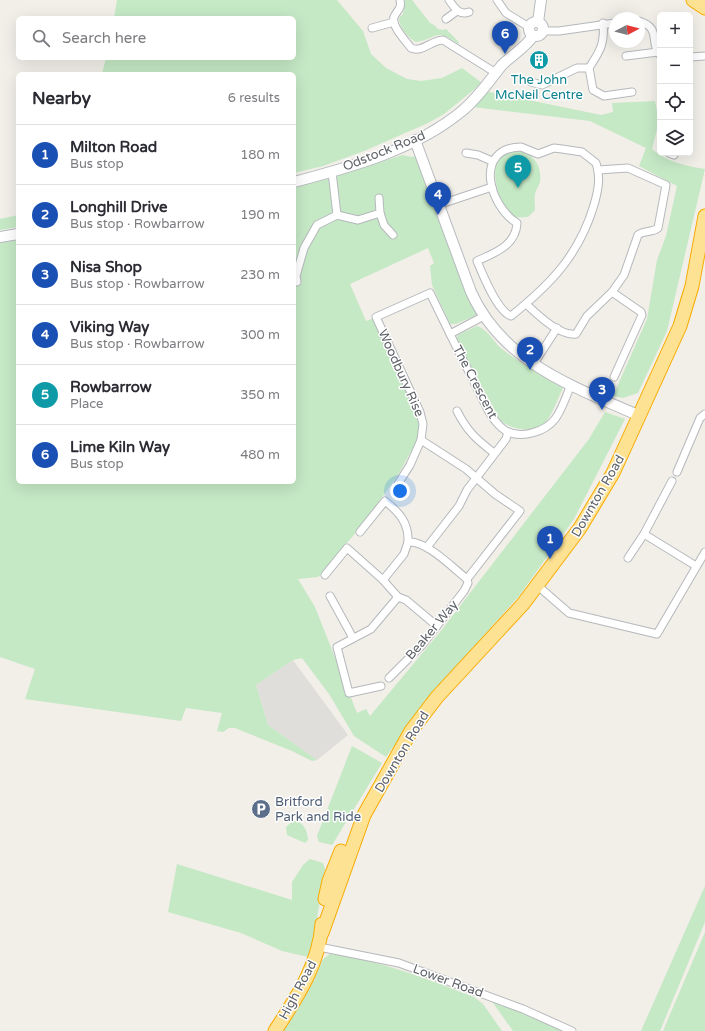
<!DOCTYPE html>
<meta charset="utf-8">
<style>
:root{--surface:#fff;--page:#f2f2f3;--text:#2b2b33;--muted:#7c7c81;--line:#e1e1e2;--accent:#2563eb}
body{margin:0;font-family:"Varela Round",sans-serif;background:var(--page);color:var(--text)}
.controls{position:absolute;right:12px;top:12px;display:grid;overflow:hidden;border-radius:6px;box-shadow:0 4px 16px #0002}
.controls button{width:36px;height:36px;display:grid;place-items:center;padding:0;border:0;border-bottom:1px solid var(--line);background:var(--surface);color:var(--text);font:20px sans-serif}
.compass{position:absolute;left:609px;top:12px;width:36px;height:36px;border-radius:50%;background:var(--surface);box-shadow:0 4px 16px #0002;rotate:83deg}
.you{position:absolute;left:400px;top:491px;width:14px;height:14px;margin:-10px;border:3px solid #fff;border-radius:50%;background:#1a73e8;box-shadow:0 0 0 6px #1a73e833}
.badge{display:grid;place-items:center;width:26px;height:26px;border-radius:50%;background:var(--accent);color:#fff;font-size:13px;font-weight:700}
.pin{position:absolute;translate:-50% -33px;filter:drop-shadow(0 1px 2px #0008)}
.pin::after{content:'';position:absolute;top:21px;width:14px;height:12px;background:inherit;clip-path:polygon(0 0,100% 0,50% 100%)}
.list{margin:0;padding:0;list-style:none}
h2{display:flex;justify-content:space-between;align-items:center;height:52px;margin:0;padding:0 16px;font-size:17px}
h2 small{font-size:13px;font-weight:400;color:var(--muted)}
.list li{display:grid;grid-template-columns:26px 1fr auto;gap:12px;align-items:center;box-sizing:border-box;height:60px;padding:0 16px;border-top:1px solid var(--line)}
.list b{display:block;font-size:15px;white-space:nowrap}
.list p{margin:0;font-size:13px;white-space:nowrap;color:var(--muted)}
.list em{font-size:13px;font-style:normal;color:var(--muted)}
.icon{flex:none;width:22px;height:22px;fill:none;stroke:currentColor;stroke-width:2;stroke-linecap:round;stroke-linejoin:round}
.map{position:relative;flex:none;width:705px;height:1031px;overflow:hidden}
.search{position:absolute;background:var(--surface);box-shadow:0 4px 16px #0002;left:16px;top:16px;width:280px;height:44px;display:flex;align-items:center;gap:10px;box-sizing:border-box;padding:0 14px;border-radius:6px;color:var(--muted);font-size:15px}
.panel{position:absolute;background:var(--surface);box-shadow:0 4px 16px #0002;left:16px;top:72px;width:280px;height:412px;border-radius:6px}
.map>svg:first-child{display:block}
</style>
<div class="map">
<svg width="705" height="1031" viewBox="0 0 705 1031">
<rect width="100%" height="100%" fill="#f1efe8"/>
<path fill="#e0deda" d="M293,660L348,735L317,760L268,725L256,685Z"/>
<g fill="#c5e8c5">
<path d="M117,0H337L363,31L371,54L386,68L407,79L421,81L442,78L462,68L482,83L444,114L428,123L364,151L323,166L294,173V74H102L106,58H294V18H114Z"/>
<path d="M405,0H412L430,23L434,25L438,29L443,30L446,29L459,42L458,44C435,27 438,39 416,42C408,38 399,27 399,18L403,14Z"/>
<path d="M485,91L601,115L613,112L612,103L655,101L659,122L652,149C667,162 686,166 705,169L667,331L638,393L623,398L613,396L647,319L657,260L666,236L677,186L639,166L646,148L590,121L473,107Z"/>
<path d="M519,150C534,155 542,165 540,182C539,186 536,189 535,194C534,199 535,205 535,210L528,217C524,217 518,218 515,217C500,211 489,171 499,158C503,153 513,152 519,150Z"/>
<path d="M403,155L412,157L417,156L467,294L477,315L456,324H450L432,285L430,266L434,263L428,248L350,284L366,321L374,318L418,414L420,435L398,475L360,528L345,545L337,560L318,577L298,579L315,607L357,713L366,709L370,716L440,632L589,439L605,412L625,419L574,519L519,596L433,692L386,757L354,736L329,694L302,658L293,660L256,685L268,725L317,760L312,761L292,751L235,728H229L223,732L217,731L222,713L186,708L181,721L25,699L35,669L0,657V243L18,240V482H294V188Z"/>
<path d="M18,215V227L0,230V219Z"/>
<path d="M477,326C489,330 492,341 502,349C521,364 541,376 563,388C558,398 554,410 548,419C536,434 513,431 500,420L456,339L458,335Z"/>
<path d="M352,746L382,763L332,845L319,842L317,836Z"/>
<path d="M293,821C304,821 307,831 308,840L305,843L287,835L286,827Z"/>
<path d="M310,859L323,863L325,869L314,937L308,957L282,951L241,933L168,912L177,864L292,900V882L303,865Z"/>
<path d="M705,886V922L660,1031H641Z"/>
<path d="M705,932V1031H663L700,944Z"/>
<path d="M330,954C380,960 427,979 474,997L483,1004L502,1031H283L312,984L323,959Z"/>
<path d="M491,1000L564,1031H513Z"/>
</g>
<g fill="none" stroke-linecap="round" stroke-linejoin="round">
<g stroke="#b5b8bc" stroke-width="9">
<g id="street">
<path d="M400,0C402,9 397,10 394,17C391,26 406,41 411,48C422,53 432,40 443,40L496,73"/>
<path d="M449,0C454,7 459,16 469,12"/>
<path d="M497,0L506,13L529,27"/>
<path d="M446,19L457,11"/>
<path d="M639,21C662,28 649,43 660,55"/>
<path d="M603,23C605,44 600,51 589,68L593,90L604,96L632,92"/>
<path d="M372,28L394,22"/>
<path d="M543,31H559L615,23"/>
<path d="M626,56L658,52"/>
<path d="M690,57L705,56"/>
<path d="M531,82L542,85L577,68H589"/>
<path d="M521,147L538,154L554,148L562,149L582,152L596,163C601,177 598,191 594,205C579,255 551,284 511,316C497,311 483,275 477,261C494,253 516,246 517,223C489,206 473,148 521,147Z"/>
<path d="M466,153L478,155L492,161"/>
<path d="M669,153L674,155L675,153"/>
<path d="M332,172L337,215"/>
<path d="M438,205L492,187"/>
<path d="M380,213L384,225L393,235"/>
<path d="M297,282L296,276L304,248L317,225L337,215L358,220L380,213L379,198"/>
<path d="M612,292L641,312L642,315L614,377"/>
<path d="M526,304C538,315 559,336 576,334L587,316L612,292L624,275L638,235C644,230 652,233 658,228L666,185L628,168L598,170"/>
<path d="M484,316L450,334L488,410C493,419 498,426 506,431C521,439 545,432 555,419C562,410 566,396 571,385"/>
<path d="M450,334L430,293L376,317L420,412L423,424L421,440L466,469L495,494L520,511L467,579"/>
<path d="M533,365L557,328"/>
<path d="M457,411C467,431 476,439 494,453"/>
<path d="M677,472L700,418L705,414"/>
<path d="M398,484L410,465L421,440"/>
<path d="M360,532L385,501C399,512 409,523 408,542C426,540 453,568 467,579"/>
<path d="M644,534L696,566"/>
<path d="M427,547L459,506L467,490L506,439L508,432"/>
<path d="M628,558L644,534L672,481"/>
<path d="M325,575L347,548L383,580L404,554L408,542"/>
<path d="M383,580L398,597L406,600L437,626"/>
<path d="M538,586L569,613L657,634L705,552"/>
<path d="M330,596L353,638"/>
<path d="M389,678L422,645L464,591L468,583L467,579"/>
<path d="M381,686L349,693L337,647L371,629L398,597"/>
<path d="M319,947L399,963L523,1009L572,1031"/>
</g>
</g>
<g stroke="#b6babf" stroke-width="12">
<g id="secondary">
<circle cx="536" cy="29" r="7"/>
<path d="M538,22L541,0"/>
<path d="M415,140L471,292C503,363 574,387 640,416"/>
<path d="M294,182C351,167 415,150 462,111C478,98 489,81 502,65C512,55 525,48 533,36"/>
<path d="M0,237L18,234"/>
</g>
</g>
<g stroke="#f9ab00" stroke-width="15">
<g id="highway">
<path d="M693,0L705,8"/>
<path d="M325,899L329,881L341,851"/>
<path d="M322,933L364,815L411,731L437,697L523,604L580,528L613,473L680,326L692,286L705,216"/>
<path d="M275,1031C297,997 319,965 322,924"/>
</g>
</g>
<use href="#street" stroke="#fff" stroke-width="7"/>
<use href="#secondary" stroke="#fff" stroke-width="10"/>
<use href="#highway" stroke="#fde293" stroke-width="13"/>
</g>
<defs>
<g id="building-disc" transform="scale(1)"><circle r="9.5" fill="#0f9aa8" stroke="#fff"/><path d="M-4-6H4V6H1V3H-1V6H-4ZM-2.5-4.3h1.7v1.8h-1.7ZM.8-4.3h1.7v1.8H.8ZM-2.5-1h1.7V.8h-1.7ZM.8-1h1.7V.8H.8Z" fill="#fff"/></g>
<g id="parking-disc" transform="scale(1)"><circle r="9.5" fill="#5c6f8a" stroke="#fff"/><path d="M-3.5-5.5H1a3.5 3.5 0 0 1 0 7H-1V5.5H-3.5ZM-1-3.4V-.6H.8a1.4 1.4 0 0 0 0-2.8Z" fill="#fff"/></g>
</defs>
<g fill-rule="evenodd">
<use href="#building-disc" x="539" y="60"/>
<use href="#parking-disc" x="261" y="809"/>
</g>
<g text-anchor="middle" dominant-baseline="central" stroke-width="3" stroke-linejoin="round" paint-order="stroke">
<g font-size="13" fill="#0d838f" stroke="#fff">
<text x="539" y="80">The John<tspan x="539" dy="15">McNeil Centre</tspan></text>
</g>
<g font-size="13" fill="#5f6368" stroke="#fff">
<text transform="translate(384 151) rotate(-22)">Odstock Road</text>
<text transform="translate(401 373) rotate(66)">Woodbury Rise</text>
<text transform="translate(475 382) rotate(62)">The Crescent</text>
<text transform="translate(598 496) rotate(-60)">Downton Road</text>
<text transform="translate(432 630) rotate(-50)">Beaker Way</text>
<text transform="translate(402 752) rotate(-59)">Downton Road</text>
<text transform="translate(448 981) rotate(20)">Lower Road</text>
<text transform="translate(298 990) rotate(-62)">High Road</text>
</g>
<g font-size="13" fill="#4e5e75" stroke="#fff" text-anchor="start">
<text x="275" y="802">Britford<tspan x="275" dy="15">Park and Ride</tspan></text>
</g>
</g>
</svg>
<div class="controls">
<button>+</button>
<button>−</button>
<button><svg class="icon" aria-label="locate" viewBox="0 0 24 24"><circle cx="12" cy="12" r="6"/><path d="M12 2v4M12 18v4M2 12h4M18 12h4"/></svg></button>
<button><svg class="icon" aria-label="layers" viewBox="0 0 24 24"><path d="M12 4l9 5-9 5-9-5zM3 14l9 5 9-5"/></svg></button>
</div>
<svg class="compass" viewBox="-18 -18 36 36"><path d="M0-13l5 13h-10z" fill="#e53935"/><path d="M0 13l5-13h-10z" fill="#7c7c81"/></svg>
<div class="you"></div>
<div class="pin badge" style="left:550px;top:559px;background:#1a4fb4">1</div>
<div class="pin badge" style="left:530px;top:370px;background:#1a4fb4">2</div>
<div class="pin badge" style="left:602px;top:410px;background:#1a4fb4">3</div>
<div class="pin badge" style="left:438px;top:215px;background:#1a4fb4">4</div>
<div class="pin badge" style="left:518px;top:188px;background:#0f9aa8">5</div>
<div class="pin badge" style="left:505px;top:54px;background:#1a4fb4">6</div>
<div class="search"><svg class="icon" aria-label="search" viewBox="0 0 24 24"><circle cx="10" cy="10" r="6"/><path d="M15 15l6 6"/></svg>Search here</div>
<section class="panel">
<h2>Nearby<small>6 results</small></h2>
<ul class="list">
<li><span class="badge" style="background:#1a4fb4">1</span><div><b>Milton Road</b><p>Bus stop</p></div><em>180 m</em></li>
<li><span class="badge" style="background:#1a4fb4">2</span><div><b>Longhill Drive</b><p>Bus stop · Rowbarrow</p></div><em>190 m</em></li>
<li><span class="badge" style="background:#1a4fb4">3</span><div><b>Nisa Shop</b><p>Bus stop · Rowbarrow</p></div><em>230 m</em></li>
<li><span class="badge" style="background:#1a4fb4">4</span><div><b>Viking Way</b><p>Bus stop · Rowbarrow</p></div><em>300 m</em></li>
<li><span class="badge" style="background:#0f9aa8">5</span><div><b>Rowbarrow</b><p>Place</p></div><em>350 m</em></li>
<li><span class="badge" style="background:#1a4fb4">6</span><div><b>Lime Kiln Way</b><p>Bus stop</p></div><em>480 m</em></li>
</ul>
</section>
</div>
